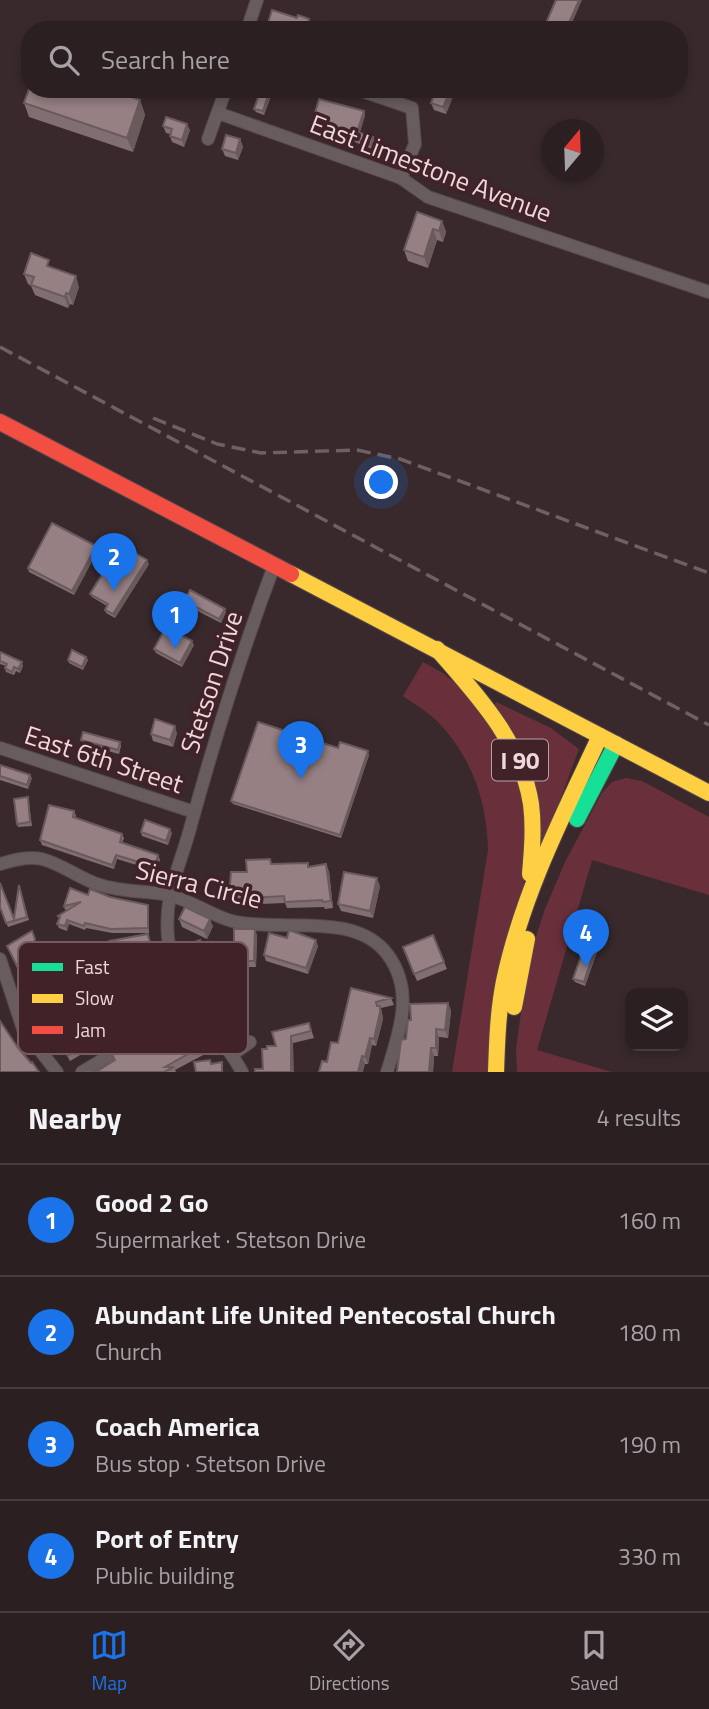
<!DOCTYPE html>
<meta charset="utf-8">
<style>
:root{--surface:#2b1f21;--page:#372c2e;--text:#f1f3f6;--muted:#a6a2a5;--line:#473d3f;--accent:#1a73e8}
body{margin:0;font-family:"Titillium Web",sans-serif;background:var(--page);color:var(--text)}
.controls{position:absolute;right:21px;bottom:21px;display:grid;overflow:hidden;border-radius:14px;box-shadow:0 4px 10px #0003}
.controls button{width:63px;height:63px;display:grid;place-items:center;padding:0;border:0;border-bottom:2px solid var(--line);background:var(--surface);color:var(--text);font:35px sans-serif}
.compass{position:absolute;left:541px;top:119px;width:63px;height:63px;border-radius:50%;background:var(--surface);box-shadow:0 4px 10px #0003;rotate:19deg}
.you{position:absolute;left:382px;top:483px;width:24px;height:24px;margin:-18px;border:5px solid #fff;border-radius:50%;background:#1a73e8;box-shadow:0 0 0 10px #1a73e833}
.badge{display:grid;place-items:center;width:46px;height:46px;border-radius:50%;background:var(--accent);color:#fff;font-size:23px;font-weight:700}
.pin{position:absolute;translate:-50% -58px;filter:drop-shadow(0 2px 4px #0008)}
.pin::after{content:'';position:absolute;top:37px;width:24px;height:21px;background:inherit;clip-path:polygon(0 0,100% 0,50% 100%)}
.list{margin:0;padding:0;list-style:none}
h2{display:flex;justify-content:space-between;align-items:center;height:91px;margin:0;padding:0 28px;font-size:30px}
h2 small{font-size:23px;font-weight:400;color:var(--muted)}
.list li{display:grid;grid-template-columns:46px 1fr auto;gap:21px;align-items:center;box-sizing:border-box;height:112px;padding:0 28px;border-top:2px solid var(--line)}
.list b{display:block;font-size:26px;white-space:nowrap}
.list p{margin:0;font-size:23px;white-space:nowrap;color:var(--muted)}
.list em{font-size:23px;font-style:normal;color:var(--muted)}
.icon{flex:none;width:38px;height:38px;fill:none;stroke:currentColor;stroke-width:2;stroke-linecap:round;stroke-linejoin:round}
.map{position:relative;flex:none;width:709px;height:1072px;overflow:hidden}
.search{position:absolute;background:var(--surface);box-shadow:0 4px 10px #0003;left:21px;right:21px;top:21px;height:77px;display:flex;align-items:center;gap:18px;box-sizing:border-box;padding:0 24px;border-radius:28px;color:var(--muted);font-size:26px}
.sheet{height:539px;background:var(--surface)}
nav{display:flex;justify-content:space-around;align-items:center;box-sizing:border-box;height:98px;border-top:2px solid var(--line);background:var(--surface);font-size:19px;color:var(--muted)}
nav a{display:grid;justify-items:center;gap:4px}
nav .on{color:var(--accent)}
.map>svg:first-child{display:block}
</style>
<div class="map">
<svg width="709" height="1072" viewBox="0 0 709 1072">
<rect width="100%" height="100%" fill="#39292c"/>
<g fill="#69303c">
<path d="M423,662L443,673L468,694L492,723L526,801L525,878L489,1072H452L488,850C487,801 472,758 438,722C428,712 414,704 403,696Z"/>
<path d="M496,702L551,728L579,749L539,857L495,706Z"/>
<path d="M626,778L642,781L709,817V895L592,860L537,1050L612,1072H517L516,1049L528,961L545,909L565,862L602,793L612,782Z"/>
</g>
<g fill="none" stroke-linecap="round" stroke-linejoin="round">
<g stroke="#544749" stroke-width="14">
<g id="street">
<path d="M247,30L257,0"/>
<path d="M356,89L412,108L415,144L401,178"/>
<path d="M218,113L401,178L428,197L709,292"/>
<path d="M208,139L226,89"/>
<path d="M0,748L194,812"/>
<path d="M0,864C13,860 28,856 42,859C62,864 80,879 100,885C122,892 146,891 168,895C191,900 210,915 232,921C280,933 355,910 388,955C415,992 399,1033 387,1072"/>
<path d="M0,959L23,1029L57,1072"/>
<path d="M233,1054L250,1042"/>
<path d="M82,1072L193,1006"/>
<path d="M242,1072C224,1037 191,1012 177,975C167,952 165,921 170,896C175,872 185,849 191,825C215,738 242,651 274,566"/>
</g>
</g>
<g stroke="#544749" stroke-width="18">
<path id="fast" d="M577,819L616,744"/>
</g>
<g stroke="#544749" stroke-width="18">
<g id="slow">
<path d="M291,574L709,793"/>
<path d="M437,649C477,695 521,741 531,804C534,827 532,851 530,874"/>
<path d="M514,1007L527,939"/>
<path d="M496,1072C497,1041 498,1011 504,981C522,895 563,815 600,736"/>
</g>
</g>
<g stroke="#544749" stroke-width="18">
<path id="jam" d="M0,422L291,574"/>
</g>
<use href="#street" stroke="#695c5e" stroke-width="12"/>
<use href="#fast" stroke="#16e098" stroke-width="16"/>
<use href="#slow" stroke="#ffcf43" stroke-width="16"/>
<use href="#jam" stroke="#f24e42" stroke-width="16"/>
<g stroke="#6e6163" stroke-width="3.5" stroke-dasharray="14 7" stroke-linecap="butt">
<path d="M0,347L709,725"/>
<path d="M153,418L217,444L261,453L357,450L400,459L709,573"/>
</g>
</g>
<g fill="#816e72">
<path d="M436,89H456L446,114L434,110L431,103Z"/>
<path d="M272,93L264,115L256,112L254,109Z"/>
<path d="M140,100L145,115L133,152L29,117L24,103Z"/>
<path d="M364,111L365,115L360,132L373,137L375,141L372,149L350,140L312,130L311,127Z"/>
<path d="M163,126L190,130L184,147L172,142L170,136V134L166,133Z"/>
<path d="M240,139L243,147L238,160L225,156L222,149Z"/>
<path d="M442,221L446,232L443,242L437,240L428,268L408,261L404,250Z"/>
<path d="M52,268L79,287L73,305L70,304L68,308L35,295L31,286L28,284L24,274Z"/>
<path d="M96,546L98,550L74,595L29,572L28,568Z"/>
<path d="M149,564L115,618L106,613L105,610L107,606L92,597L90,594L114,580Z"/>
<path d="M184,601L226,612L221,623L186,605Z"/>
<path d="M194,645L182,667L156,653L154,649Z"/>
<path d="M0,652L23,666L20,673L16,671L14,675L6,672L5,668L6,666L0,664Z"/>
<path d="M86,657L88,660L83,670L69,663L68,660Z"/>
<path d="M177,733L173,747L153,741L151,734Z"/>
<path d="M81,740L120,742L121,746L119,754L83,744Z"/>
<path d="M338,748L369,755L341,838L233,804L231,801Z"/>
<path d="M0,765L32,778L28,789L0,780Z"/>
<path d="M28,797L32,826L18,827L17,824Z"/>
<path d="M74,811L76,816L75,818L122,834L124,838L122,843L158,855L160,860L156,871L117,859L114,869L42,845L40,840Z"/>
<path d="M141,832L172,833L168,845L142,836Z"/>
<path d="M272,864L309,867L329,871L333,908L325,909L324,907L287,908L285,903L232,905L229,899L247,872Z"/>
<path d="M19,885L29,920L8,927L0,907L14,919Z"/>
<path d="M380,886L373,918L341,911L338,904Z"/>
<path d="M88,895L110,897L148,905L149,909V933H112L86,928L85,930L69,924L67,931L59,928L57,924L59,919L58,916L70,909L65,910L64,906Z"/>
<path d="M179,919L213,926L207,939L182,927Z"/>
<path d="M148,934L153,950L114,958L111,950Z"/>
<path d="M257,935L256,967H220L230,980L232,986L206,1004L191,984L189,978L220,966L218,961L232,952L234,949Z"/>
<path d="M287,938L318,946L308,974L266,961L264,955Z"/>
<path d="M36,944L28,969L66,986L68,991L65,993L82,1018L101,1007L98,1001L157,971L163,979L165,984L161,985L169,1003L107,1036L110,1042L101,1047L99,1044L70,1061L58,1040L52,1044L47,1038L46,1033L38,1022L36,1017H37L27,996L31,995L7,946Z"/>
<path d="M403,947L444,962L447,969L417,981Z"/>
<path d="M178,948L205,954L208,961L186,969Z"/>
<path d="M597,952L585,986L575,982L573,979Z"/>
<path d="M351,988L391,998L394,1005L381,1008L382,1013L383,1019L376,1046L372,1045L368,1064H365L338,1043Z"/>
<path d="M448,1003L451,1011L448,1038L439,1037L438,1056H434L433,1072H397L411,1020Z"/>
<path d="M309,1023L314,1038L293,1043L263,1069L267,1049L276,1046Z"/>
<path d="M202,1046L205,1054L175,1070L176,1072H96L114,1060L112,1055Z"/>
</g>
<g fill="#695a5c">
<path d="M579,0H582L569,30H566Z"/>
<path d="M309,19L311,22L308,30H306Z"/>
<path d="M270,89L272,93L264,115L263,111Z"/>
<path d="M451,89H456L446,114L443,107Z"/>
<path d="M140,100L145,115L133,152L127,138Z"/>
<path d="M364,111L365,115L359,135L357,132Z"/>
<path d="M187,124L190,130L184,147L182,140Z"/>
<path d="M373,137L375,141L372,149L371,145Z"/>
<path d="M240,139L243,147L238,160L236,153Z"/>
<path d="M442,221L446,232L443,242L439,231Z"/>
<path d="M433,229L437,240L428,268L424,257Z"/>
<path d="M76,276L79,287L73,305L69,294Z"/>
<path d="M66,293L70,304L68,308L65,297Z"/>
<path d="M96,546L98,550L74,595L72,591Z"/>
<path d="M147,560L149,564L115,618L113,614Z"/>
<path d="M225,609L226,612L221,623L219,619Z"/>
<path d="M192,641L194,645L182,667L180,663Z"/>
<path d="M86,657L88,660L83,670L82,667Z"/>
<path d="M22,662L23,666L20,673L18,669Z"/>
<path d="M175,726L177,733L173,747L170,740Z"/>
<path d="M368,751L369,755L341,838L340,835Z"/>
<path d="M30,775L32,778L28,789L27,785Z"/>
<path d="M170,829L172,833L168,845L166,841Z"/>
<path d="M116,855L117,859L114,869L112,865Z"/>
<path d="M158,855L160,860L156,871L155,867Z"/>
<path d="M326,864L329,871L333,908L331,901Z"/>
<path d="M377,878L380,886L373,918L370,911Z"/>
<path d="M148,905L149,909V933L148,928Z"/>
<path d="M210,919L213,926L207,939L204,931Z"/>
<path d="M67,920L69,924L67,931L65,926Z"/>
<path d="M255,929L257,935L256,967L254,961Z"/>
<path d="M32,931L36,944L27,973L25,968Z"/>
<path d="M316,940L318,946L308,974L306,968Z"/>
<path d="M595,948L597,952L585,986L584,982Z"/>
<path d="M230,980L232,986L206,1004L204,999Z"/>
<path d="M448,1003L451,1011L448,1038L445,1030Z"/>
<path d="M380,1006L382,1013L383,1019L376,1046L374,1039Z"/>
<path d="M436,1029L439,1037L438,1056L436,1048Z"/>
<path d="M56,1035L58,1040L52,1044L51,1039Z"/>
<path d="M291,1036L293,1043L294,1072H291Z"/>
<path d="M370,1038L372,1045L368,1064L365,1057Z"/>
<path d="M431,1048L434,1056L433,1072H429Z"/>
<path d="M362,1056L365,1064L363,1072H358Z"/>
</g>
<g fill="#968084" stroke="#695a5c" stroke-width="2">
<path d="M556,0H579L566,30H543Z"/>
<path d="M272,10L297,18L298,15L309,19L306,30H266Z"/>
<path d="M325,22L350,30H322Z"/>
<path d="M30,86V89H107L140,100L127,138L24,103Z"/>
<path d="M261,89H270L263,111L254,109Z"/>
<path d="M436,89H451L443,107L431,103Z"/>
<path d="M319,99L364,111L357,132L373,137L371,145L349,136L311,127Z"/>
<path d="M166,117L187,124L182,140L170,136L172,129L163,126Z"/>
<path d="M226,135L240,139L236,153L222,149Z"/>
<path d="M417,212L442,221L439,231L433,229L424,257L404,250Z"/>
<path d="M31,253L49,260L47,266L76,276L69,294L66,293L65,297L31,285L34,277L24,274Z"/>
<path d="M52,523L96,546L72,591L28,568Z"/>
<path d="M132,551L147,560L113,614L105,610L108,604L90,594L103,573L114,580Z"/>
<path d="M190,590L225,609L219,619L184,601Z"/>
<path d="M166,627L192,641L180,663L154,649Z"/>
<path d="M72,650L86,657L82,667L68,660Z"/>
<path d="M0,652L22,662L18,669L14,667L12,672L5,668L7,664L0,661Z"/>
<path d="M155,719L175,726L170,740L151,734Z"/>
<path d="M258,722L338,748L340,742L368,751L340,835L231,801Z"/>
<path d="M83,732L120,742L118,750L81,740Z"/>
<path d="M0,765L30,775L27,785L0,776Z"/>
<path d="M28,797L30,822L17,824L14,799Z"/>
<path d="M49,805L74,811L73,817L122,834L120,842L158,855L155,867L116,855L112,865L40,840Z"/>
<path d="M145,820L170,829L166,841L141,832Z"/>
<path d="M270,859L271,864L308,863V867L326,864L331,901L323,902L322,900L285,902L284,896L229,899L231,872H247L246,860Z"/>
<path d="M344,872L377,878L370,911L338,904Z"/>
<path d="M0,883L14,919L19,885L27,917L6,923L0,907Z"/>
<path d="M70,888L88,895L90,889L110,897L148,905V928L111,929L85,923L84,926L67,920L65,926L57,924L60,917L58,916L81,902L64,906Z"/>
<path d="M185,907L210,919L204,931L179,919Z"/>
<path d="M234,929H255L254,961H218L232,952L230,949H234Z"/>
<path d="M289,930L316,940L306,968L264,955L269,933L287,938Z"/>
<path d="M32,931L35,939L25,968L39,973L48,949L66,986L62,988L82,1018L101,1007L98,1001L122,989L113,969L149,954L157,971L160,970L163,979L159,980L167,998L105,1032L108,1037L99,1042L98,1039L68,1056L56,1035L51,1039L46,1033L47,1032L36,1017L37,1016L27,996L31,994L7,946Z"/>
<path d="M148,934L150,943L111,950L109,941Z"/>
<path d="M433,935L444,962L414,974L403,947Z"/>
<path d="M200,940L205,954L184,962L178,948Z"/>
<path d="M585,945L595,948L584,982L573,979Z"/>
<path d="M351,988L391,998L376,1002L377,1006H380V1012L374,1039L370,1038L365,1057L362,1056L358,1072H319L322,1061L327,1062L331,1042L338,1043Z"/>
<path d="M448,1003L445,1030L436,1029V1048H431L429,1072H397L401,1040L406,1039L408,1020H411L410,1004Z"/>
<path d="M187,1018L202,1046L165,1067H174L164,1072H96L115,1060L112,1055L165,1034Z"/>
<path d="M0,1021L18,1048L31,1063L32,1062L39,1072H0Z"/>
<path d="M309,1023L311,1031L291,1036V1072H255V1069H263L262,1049H267V1046H276L272,1032Z"/>
<path d="M210,1060L211,1064L222,1062V1072H196L194,1062Z"/>
</g>
<g text-anchor="middle" dominant-baseline="central" stroke-width="7" stroke-linejoin="round" paint-order="stroke">
<rect fill="#402228" stroke="#b9a1a5" stroke-width="2" x="492" y="739.5" width="56" height="41" rx="5"/>
<g font-size="24" font-weight="bold" fill="#edd8db">
<text x="520" y="760">I 90</text>
</g>
<g font-size="26" fill="#edd8db" stroke="#402228">
<text transform="translate(431 168) rotate(21)">East Limestone Avenue</text>
<text transform="translate(211 682) rotate(-72)">Stetson Drive</text>
<text transform="translate(104 759) rotate(18)">East 6th Street</text>
<text transform="translate(199 884) rotate(14)">Sierra Circle</text>
</g>
</g>
<rect x="18" y="942" width="230" height="112" rx="10" fill="#402228" stroke="#74595e" stroke-width="2"/>
<rect x="32" y="963" width="31" height="8" fill="#16e098"/>
<rect x="32" y="994" width="31" height="9" fill="#ffcf43"/>
<rect x="32" y="1026" width="31" height="8" fill="#f24e42"/>
<g font-size="19" fill="#edd8db">
<text x="75" y="974">Fast</text>
<text x="75" y="1005">Slow</text>
<text x="75" y="1037">Jam</text>
</g>
</svg>
<div class="controls">
<button><svg class="icon" aria-label="layers" viewBox="0 0 24 24"><path d="M12 4l9 5-9 5-9-5zM3 14l9 5 9-5"/></svg></button>
</div>
<svg class="compass" viewBox="-18 -18 36 36"><path d="M0-13l5 13h-10z" fill="#e53935"/><path d="M0 13l5-13h-10z" fill="#a6a2a5"/></svg>
<div class="you"></div>
<div class="pin badge" style="left:175px;top:649px">1</div>
<div class="pin badge" style="left:114px;top:591px">2</div>
<div class="pin badge" style="left:301px;top:779px">3</div>
<div class="pin badge" style="left:586px;top:967px">4</div>
<div class="search"><svg class="icon" aria-label="search" viewBox="0 0 24 24"><circle cx="10" cy="10" r="6"/><path d="M15 15l6 6"/></svg>Search here</div>
</div>
<section class="sheet">
<h2>Nearby<small>4 results</small></h2>
<ul class="list">
<li><span class="badge">1</span><div><b>Good 2 Go</b><p>Supermarket · Stetson Drive</p></div><em>160 m</em></li>
<li><span class="badge">2</span><div><b>Abundant Life United Pentecostal Church</b><p>Church</p></div><em>180 m</em></li>
<li><span class="badge">3</span><div><b>Coach America</b><p>Bus stop · Stetson Drive</p></div><em>190 m</em></li>
<li><span class="badge">4</span><div><b>Port of Entry</b><p>Public building</p></div><em>330 m</em></li>
</ul>
</section>
<nav>
<a class="on"><svg class="icon" aria-label="map" viewBox="0 0 24 24"><path d="M3 6l6-2 6 2 6-2v14l-6 2-6-2-6 2zM9 4v14M15 6v14"/></svg>Map</a>
<a><svg class="icon" aria-label="directions" viewBox="0 0 24 24"><path d="M12 3l9 9-9 9-9-9zM9 14v-3h6M13 9l2 2-2 2"/></svg>Directions</a>
<a><svg class="icon" aria-label="saved" viewBox="0 0 24 24"><path d="M7 4h10v16l-5-4-5 4z"/></svg>Saved</a>
</nav>
